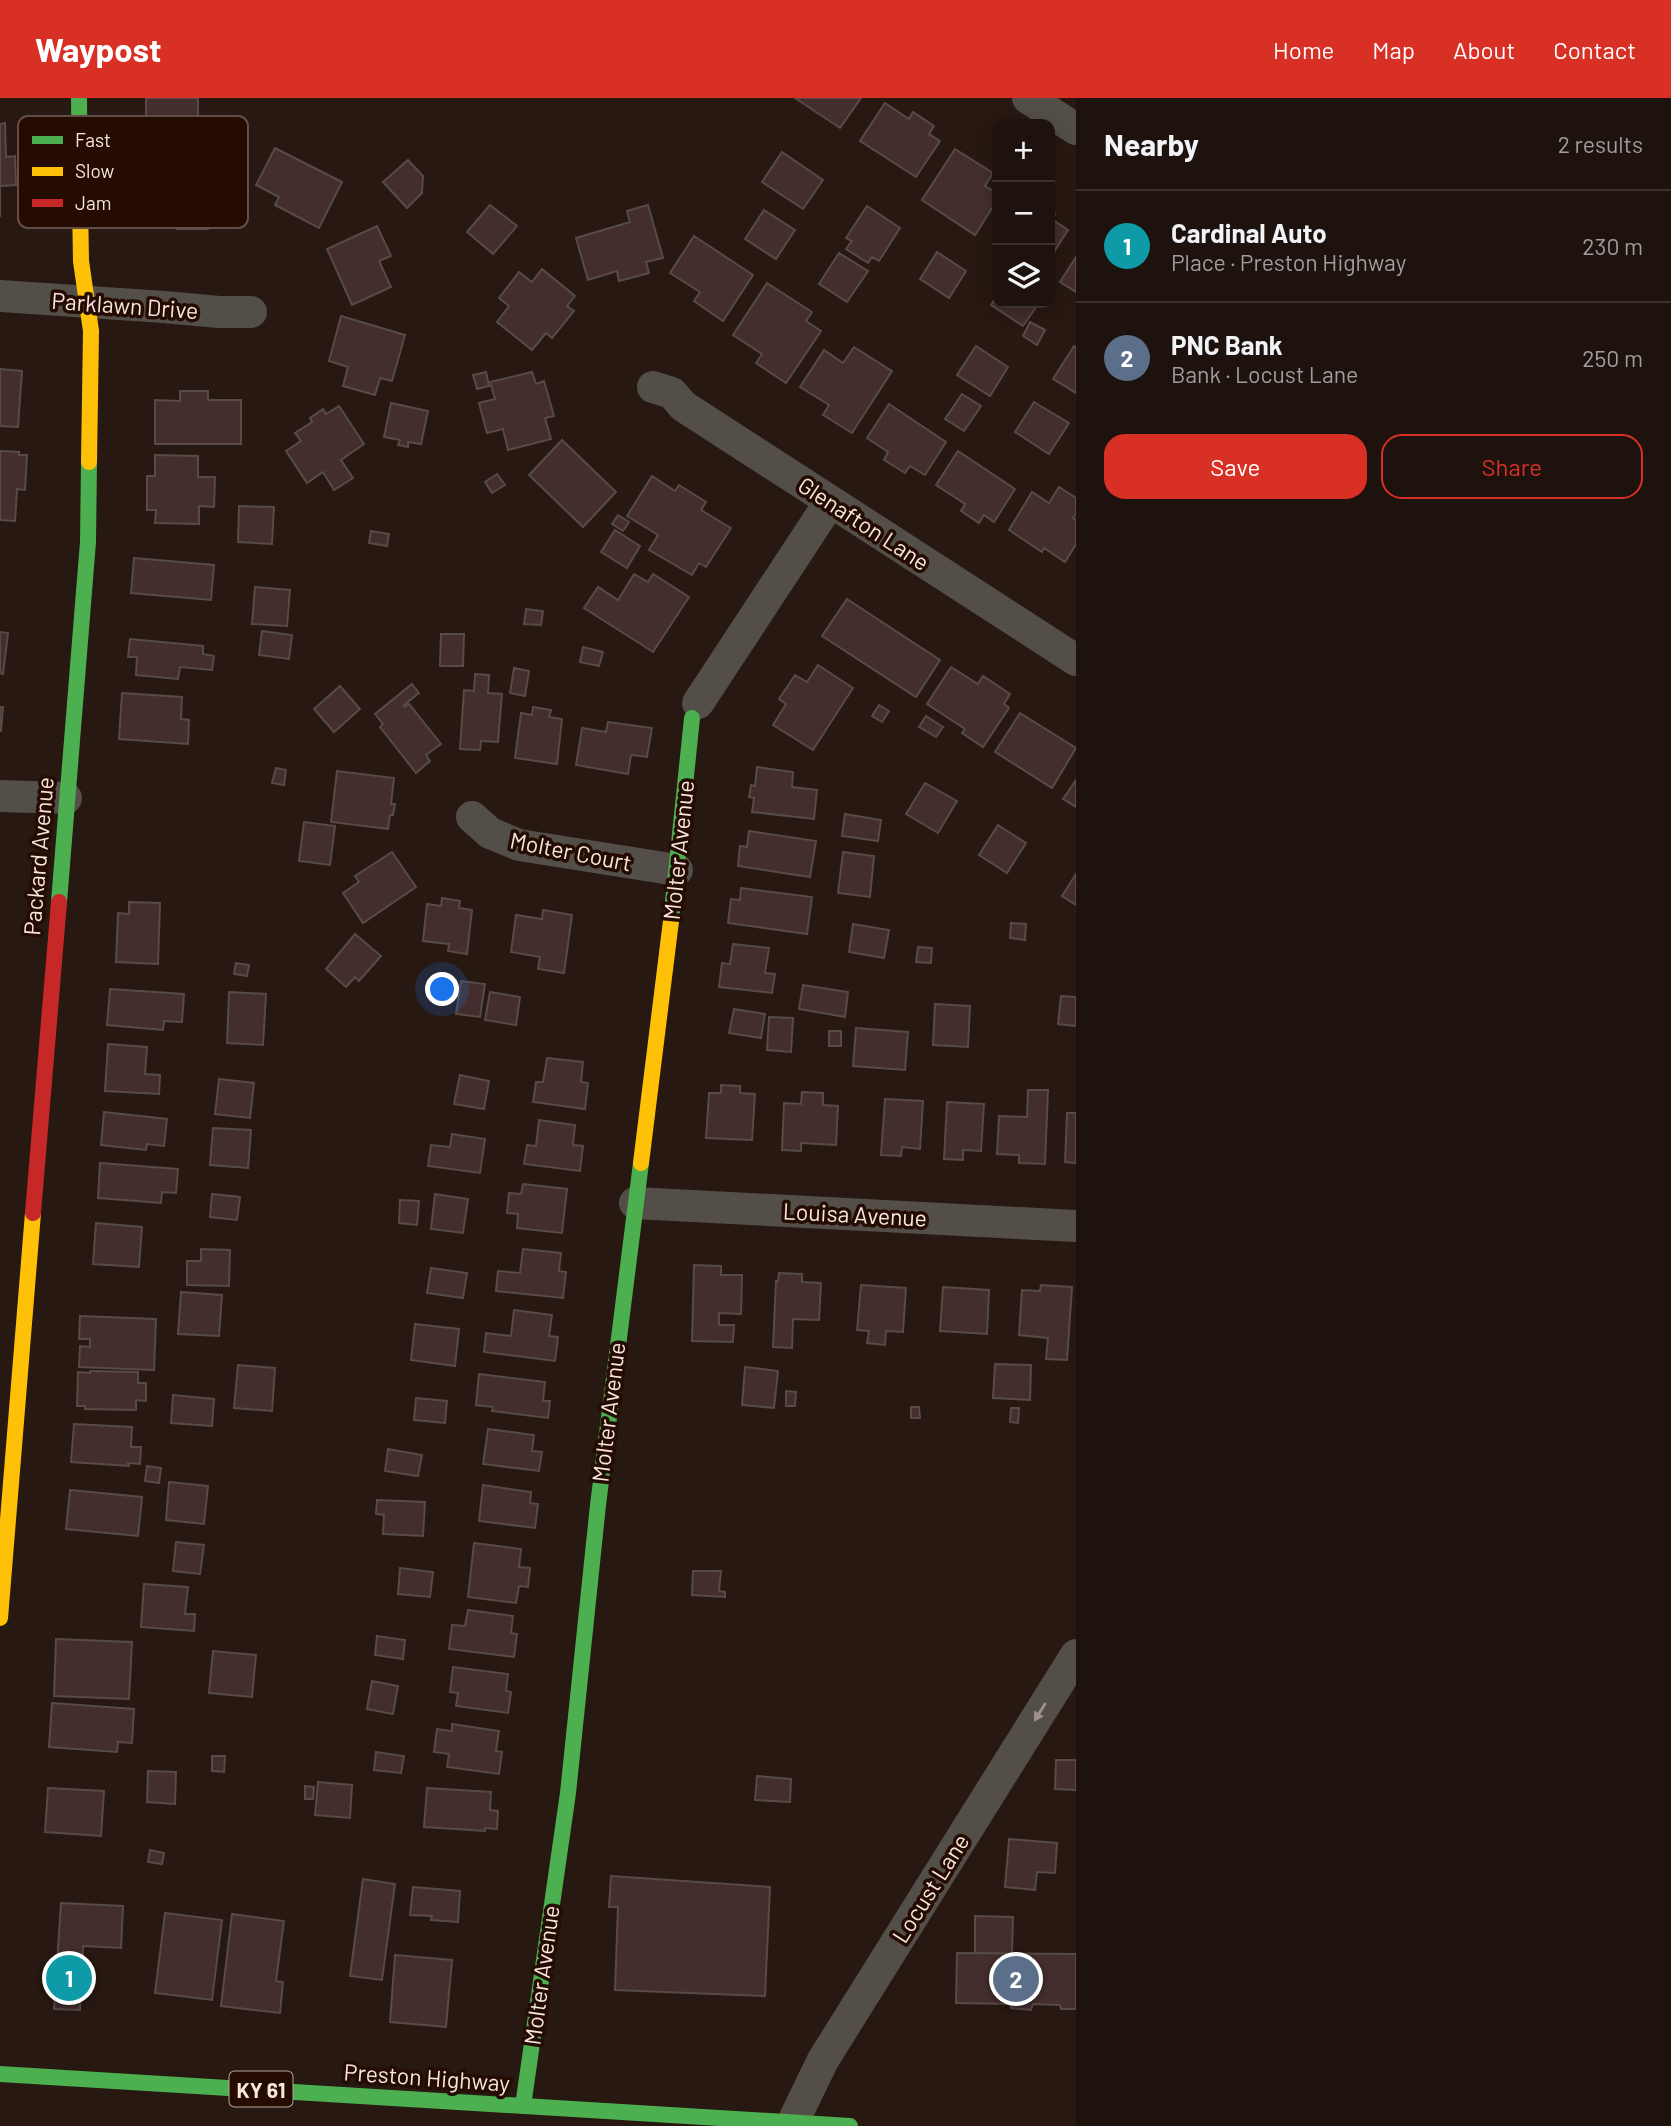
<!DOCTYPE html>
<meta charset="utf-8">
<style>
:root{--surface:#1d120d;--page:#251b16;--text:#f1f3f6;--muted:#a09e9d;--line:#3b322e;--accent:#d93025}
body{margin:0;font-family:Barlow,sans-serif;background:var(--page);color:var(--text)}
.controls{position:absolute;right:21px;top:21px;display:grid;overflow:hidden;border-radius:14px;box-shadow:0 4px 18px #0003}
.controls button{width:63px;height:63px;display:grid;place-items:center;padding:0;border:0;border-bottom:2px solid var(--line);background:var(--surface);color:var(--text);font:35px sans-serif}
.you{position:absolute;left:443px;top:892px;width:24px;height:24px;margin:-18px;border:5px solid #fff;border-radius:50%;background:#1a73e8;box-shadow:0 0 0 10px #1a73e833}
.badge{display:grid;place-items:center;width:46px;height:46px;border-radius:50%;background:var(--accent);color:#fff;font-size:23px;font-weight:700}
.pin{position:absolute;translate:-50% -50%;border:4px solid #fff;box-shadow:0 2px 7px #0006}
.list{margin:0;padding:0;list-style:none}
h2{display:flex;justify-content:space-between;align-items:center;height:91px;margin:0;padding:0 28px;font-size:30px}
h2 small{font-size:23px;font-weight:400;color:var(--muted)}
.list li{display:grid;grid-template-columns:46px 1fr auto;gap:21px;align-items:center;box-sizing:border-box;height:112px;padding:0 28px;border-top:2px solid var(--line)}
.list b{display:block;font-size:26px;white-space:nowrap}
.list p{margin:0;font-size:23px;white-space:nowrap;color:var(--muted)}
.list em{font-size:23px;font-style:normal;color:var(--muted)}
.actions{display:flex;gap:14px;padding:21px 28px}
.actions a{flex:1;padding:16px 0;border:2px solid var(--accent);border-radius:21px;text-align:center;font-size:24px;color:var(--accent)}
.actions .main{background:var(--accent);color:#fff}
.icon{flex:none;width:38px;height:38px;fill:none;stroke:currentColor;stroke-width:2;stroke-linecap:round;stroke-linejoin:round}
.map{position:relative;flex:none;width:1076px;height:2028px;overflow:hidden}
header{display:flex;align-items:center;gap:42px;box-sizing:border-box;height:98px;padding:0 35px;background:var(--accent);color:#fff}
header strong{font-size:33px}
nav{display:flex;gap:38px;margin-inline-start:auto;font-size:24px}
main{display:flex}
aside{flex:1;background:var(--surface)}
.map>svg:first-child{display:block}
</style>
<header>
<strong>Waypost</strong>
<nav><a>Home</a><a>Map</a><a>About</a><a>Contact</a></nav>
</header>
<main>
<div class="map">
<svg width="1076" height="2028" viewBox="0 0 1076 2028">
<rect width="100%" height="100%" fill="#271811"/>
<g fill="#442d2d" stroke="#574a47" stroke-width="2">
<rect x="146" y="0" width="52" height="53"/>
<path d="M795,0H861L840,30Z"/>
<path d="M885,5L909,21L913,14L934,28L929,36L940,43L916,79L860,43Z"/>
<path d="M5,25L6,59L15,58L16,87L0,88V119V26Z"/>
<path d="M275,50L342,84L319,130L275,107L279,99L256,87Z"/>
<path d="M955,51L993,75L985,88L997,95V102L975,137L922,102Z"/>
<path d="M782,54L823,82L803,111L762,84Z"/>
<path d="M408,62L423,78L422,95L407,110L383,84Z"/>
<path d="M175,72L210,73V78L242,79L240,122H209L208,131H177V121L155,120V76L175,77Z"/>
<path d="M490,107L517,128L493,156L467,134Z"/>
<path d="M648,107L663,160L646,164L649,175L619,183L617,173L588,182L576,140L630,124L627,113Z"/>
<path d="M867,108L900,130L879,163L872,159L868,165L846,151L852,143L846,140Z"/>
<path d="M764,112L795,132L776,161L745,141Z"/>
<path d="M1050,113L1055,116L1052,121L1068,132L1050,160Z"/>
<path d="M377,128L391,158L379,163L391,189L352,207L327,151Z"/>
<path d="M694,138L753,177L723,223L694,203L700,194L670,175Z"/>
<path d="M937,154L966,173L949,200L920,181Z"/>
<path d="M839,155L868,173L847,204L819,186Z"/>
<path d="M1076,159V194L1060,184Z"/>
<path d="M542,171L575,198L567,208L574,213L552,240L546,235L532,252L497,224L509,208L499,200L519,174L532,184Z"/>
<path d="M767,185L812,214L806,223L821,233L786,285L756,265L762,256L733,237Z"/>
<path d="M997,198V205H1039L1023,228L991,207Z"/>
<path d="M341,218L405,237L392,283L380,280L375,297L343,288L348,269L329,263Z"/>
<path d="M1030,224L1045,232L1037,247L1023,238Z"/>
<path d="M976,248L1008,269L990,298L957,277Z"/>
<path d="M1074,248L1076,249V295L1053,281Z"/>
<path d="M854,249L892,273L852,335L823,317L829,307L800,289L824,252L843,265Z"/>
<path d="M0,271L22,273L18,329L0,328Z"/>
<path d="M486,274L489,288L477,291L473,277Z"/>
<path d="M532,274L536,286L544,283L554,318L545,320L551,341L508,352L503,331L487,335L479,305L495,301L490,284Z"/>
<path d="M180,293H208V302H241V346H155V302L180,303Z"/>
<path d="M962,296L981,308L964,333L945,321Z"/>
<path d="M1034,304L1069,325L1049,356L1015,334Z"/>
<path d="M391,305L428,313L421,346L408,344V349L398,347L400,342L384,339Z"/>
<path d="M889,306L946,344L925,377L910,368L905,375L884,362L888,354L867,340Z"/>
<path d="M339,308L364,346L341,362L353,380L334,392L323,374L307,385L286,353L301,343L295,335L312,324L310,320L323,311L326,316Z"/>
<path d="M562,342L616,394L583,429L529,377Z"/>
<path d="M0,353L19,354V357H27L25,392L17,391L15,423L0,422Z"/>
<path d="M958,353L1015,391L994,424L984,417L979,425L961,413L965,406L936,387Z"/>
<path d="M155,357L198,358V379H215L214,409L199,408V426L155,425L156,412H147V378H155Z"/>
<path d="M497,376L505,387L492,395L485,384Z"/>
<path d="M652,378L675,393L679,387L706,404L701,412L731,430L706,469L699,465L692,477L649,452L658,437L627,418Z"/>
<path d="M1059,389L1076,400V416L1073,420L1076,422V446L1065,464L1044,450L1042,454L1009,432L1032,394L1049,405Z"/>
<path d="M239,408L274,409L272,446L238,444Z"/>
<path d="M618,417L629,424L623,433L612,426Z"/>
<path d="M615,432L640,448L627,470L601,454Z"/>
<path d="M371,433L389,436L387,448L369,445Z"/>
<path d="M134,460L214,467L211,502L131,495Z"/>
<path d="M634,476L648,484L653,476L689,499L653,554L584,510L598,489L618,502Z"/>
<path d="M255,489L290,492L287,528L252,526Z"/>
<path d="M847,501L940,562L916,599L822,538Z"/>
<path d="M526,511L543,513L541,527L524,526Z"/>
<path d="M262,533L292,537L289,561L259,557Z"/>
<path d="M0,534L8,535L3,576L0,575Z"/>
<path d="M441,536H464L463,568H440Z"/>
<path d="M130,541L203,548V556L214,558L212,572L180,569L178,581L136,577L137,559H128Z"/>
<path d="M583,549L603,554L599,568L580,564Z"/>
<path d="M818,567L853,590L813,652L773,627L786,606L779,601L795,577L807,584Z"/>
<path d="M951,569L978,586L983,578L1010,596L1004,606L1009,610L983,649L962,635L965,631L927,606Z"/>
<path d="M514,570L529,573L525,598L510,595Z"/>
<path d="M475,576L489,577L488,595L502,596L498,644L481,643L480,652L460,651L464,592L474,593Z"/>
<path d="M412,586L419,595L404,607L405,609L409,606L441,646L426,657L430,663L416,675L380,629L383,626L375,616Z"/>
<path d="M340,588L360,611L334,634L314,611Z"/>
<path d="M122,595L182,599L181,621L189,622L188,646L119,641Z"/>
<path d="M879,607L889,613L882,624L872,618Z"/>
<path d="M0,609H3L1,633H0Z"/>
<path d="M533,609L551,612L549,619L562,621L557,666L515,660L521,615L532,617Z"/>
<path d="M1020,615L1076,650L1052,690L995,654Z"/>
<path d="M926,618L943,629L936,639L919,629Z"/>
<path d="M608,624L652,630L647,659L631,657L628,676L576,667L582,630L606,634Z"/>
<path d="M757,669L793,674L792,689L817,692L814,721L752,714L754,700L749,699L751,687L755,688Z"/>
<path d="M276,670L286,672L284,687L272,685Z"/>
<path d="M337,673L394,680L391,706H395L393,717H390L388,731L331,724Z"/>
<path d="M1076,682V709L1063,701Z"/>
<path d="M925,685L957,703L938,735L906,716Z"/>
<path d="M845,716L881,722L878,743L842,738Z"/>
<path d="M304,724L335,728L330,767L299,763Z"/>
<path d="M998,727L1026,745L1007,775L979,757Z"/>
<path d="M749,733L816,743L810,779L738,768L740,748L747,749Z"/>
<path d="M392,754L416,789L363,825L343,795L359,784L355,778Z"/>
<path d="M843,754L874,758L870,799L838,795Z"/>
<path d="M1076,776V807L1062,798Z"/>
<path d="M741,790L812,799L807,836L728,825L731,801L740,802Z"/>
<path d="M442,800L460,803L459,810L472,812L467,856L448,853L449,846L423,843L427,806L441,808Z"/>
<path d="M129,804L160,805L158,866L116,864L118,815L129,816Z"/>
<path d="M543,812L572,817L564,875L538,871L540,859L511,854L516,817L542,821Z"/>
<path d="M1011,825L1026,826L1025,842L1010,840Z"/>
<path d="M853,826L889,832L884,860L849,854Z"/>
<path d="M355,836L381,858L359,883L355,879L346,889L326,871Z"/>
<path d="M733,846L769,850L765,875L775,876L772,895L719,889L722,865L730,866Z"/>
<path d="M918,849L932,850L931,865L916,864Z"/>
<path d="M236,865L249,867L247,878L234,876Z"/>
<path d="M461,883L485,886L480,919L456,916Z"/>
<path d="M803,887L848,894L845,919L799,911Z"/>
<path d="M110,891L184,896L182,924L164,923L163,932L107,927Z"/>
<path d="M229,894L266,896L263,947L227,945Z"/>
<path d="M490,894L520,899L516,927L485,922Z"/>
<path d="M1061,898L1076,899V928L1058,926Z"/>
<path d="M935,906L970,908L968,949L933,947Z"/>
<path d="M734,911L765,916L761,940L729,935Z"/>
<path d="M769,919L793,920L791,954L767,952Z"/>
<path d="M856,930L908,934L905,972L853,968Z"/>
<rect x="829" y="933" width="12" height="15"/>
<path d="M108,946L147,949L145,976L160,977L159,996L105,993Z"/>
<path d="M547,960L583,964L581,984L588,985L585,1011L533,1004L536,984H543Z"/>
<path d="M460,977L489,983L484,1011L454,1006Z"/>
<path d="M219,981L254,985L250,1020L215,1016Z"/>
<path d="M721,987L740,988V995L755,996L752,1042L706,1040L709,995H721Z"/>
<path d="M1028,992H1048L1045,1066L1019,1065V1057L997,1056L999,1018L1027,1019Z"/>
<path d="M802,994L823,995V1007L838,1008L836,1047L801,1045V1053L782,1052L784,1005L801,1006Z"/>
<path d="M885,1001L923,1003L920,1051L902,1049L901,1058L881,1057Z"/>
<path d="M947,1004L984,1006L981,1053L963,1052V1062L944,1061Z"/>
<path d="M104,1014L167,1021L164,1048L147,1046L146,1052L101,1047Z"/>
<path d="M1067,1015H1076V1065L1065,1064Z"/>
<path d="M539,1022L575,1027L573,1047L583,1048L580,1073L524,1066L527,1047L536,1048Z"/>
<path d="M213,1030L251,1032L248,1070L210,1067Z"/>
<path d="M452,1036L485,1041L480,1075L428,1068L431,1047L450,1049Z"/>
<path d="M100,1065L178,1071L176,1095L162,1094L161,1105L98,1100Z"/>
<path d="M523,1086L567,1091L562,1135L517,1130L518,1116L507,1115L509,1095L521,1096Z"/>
<path d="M212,1096L240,1099L237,1122L210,1119Z"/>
<path d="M435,1096L468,1101L463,1135L431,1131Z"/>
<path d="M400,1102L419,1103L417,1127L399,1125Z"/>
<path d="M96,1125L142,1129L139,1169L93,1166Z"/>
<path d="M201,1151L230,1152L229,1188L187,1187V1163H201Z"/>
<path d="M523,1151L561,1155L559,1173L566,1174L563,1200L496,1193L498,1173L520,1175Z"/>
<path d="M694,1167L721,1168V1177H742L741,1216L719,1215V1227H734L733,1244L692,1243Z"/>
<path d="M431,1170L467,1175L463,1200L427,1195Z"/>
<path d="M779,1175L802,1176V1184L821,1185L819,1222L793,1221L792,1250L773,1249L776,1183H778Z"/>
<path d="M861,1187L906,1190L903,1234L886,1233L885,1247L867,1245L869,1233L857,1232Z"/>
<path d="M1041,1187L1072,1189L1067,1262L1046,1261L1048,1240L1019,1237L1022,1192L1040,1193Z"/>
<path d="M943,1189L989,1192L987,1236L940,1233Z"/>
<path d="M181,1194L222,1197L219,1238L178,1236Z"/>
<path d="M514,1212L552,1217L549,1238L558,1239L555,1263L484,1254L486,1235L511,1238Z"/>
<path d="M80,1218L156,1221L154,1272L79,1269L80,1248L90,1249V1241H79Z"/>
<path d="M415,1226L459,1231L455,1268L411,1262Z"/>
<path d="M995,1266L1031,1267L1030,1302L993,1300Z"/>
<path d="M238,1267L275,1270L272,1313L234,1310Z"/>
<path d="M745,1269L778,1273L774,1310L742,1307Z"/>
<path d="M90,1273L138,1274V1285H146V1303L136,1302V1312L85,1311V1308H77L78,1274L90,1275Z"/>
<path d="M479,1276L545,1284L543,1303H550L548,1320L492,1313L493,1309L476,1307Z"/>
<path d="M786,1293L796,1294L795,1308H786Z"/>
<path d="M173,1297L214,1301L212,1328L171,1325Z"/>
<path d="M416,1300L447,1303L445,1325L414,1322Z"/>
<path d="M911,1309H919L920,1320H911Z"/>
<path d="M1011,1310H1019L1018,1325L1010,1324Z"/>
<path d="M74,1326L132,1329L131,1349H141L140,1366L128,1365L129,1368L71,1364Z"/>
<path d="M488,1331L534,1337L532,1353L542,1354L539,1373L483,1366Z"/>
<path d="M388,1351L422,1357L418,1378L385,1373Z"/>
<path d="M147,1368L161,1370L159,1385L145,1383Z"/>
<path d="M169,1384L208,1388L204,1426L166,1422Z"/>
<path d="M483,1387L531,1394L530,1405L538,1406L535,1430L479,1423Z"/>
<path d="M70,1392L142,1399L138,1438L66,1431Z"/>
<path d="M377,1402L425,1404L423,1438L383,1436L384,1417L376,1416Z"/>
<path d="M176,1444L204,1447L200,1476L173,1473Z"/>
<path d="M474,1445L521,1451L519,1469L530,1470L528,1489L519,1488L516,1505L468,1499Z"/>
<path d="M400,1470L433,1474L430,1499L398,1496Z"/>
<path d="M693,1473H721L719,1493L725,1494V1499L692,1497Z"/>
<path d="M144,1486L188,1489L185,1516H195L194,1533L141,1529Z"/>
<path d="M468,1512L513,1518L511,1535L517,1536L514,1559L449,1551L452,1527L465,1528Z"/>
<path d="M377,1538L405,1542L403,1561L375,1557Z"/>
<path d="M56,1541L132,1544L129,1601L54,1598Z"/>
<path d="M213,1553L256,1557L252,1599L209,1595Z"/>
<path d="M453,1569L508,1576L506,1593L511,1594L508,1615L456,1608L458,1595L450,1594Z"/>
<path d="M372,1583L398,1588L393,1616L367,1611Z"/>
<path d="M52,1605L134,1611L132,1645L118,1644L117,1654L49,1649Z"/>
<path d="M452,1626L499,1633L496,1653L502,1654L499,1676L447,1669L449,1656L434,1654L437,1631L452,1633Z"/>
<path d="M376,1654L404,1658L401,1675L374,1672Z"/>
<path d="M212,1658H225L224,1674L212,1673Z"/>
<path d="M1056,1662H1076V1692L1055,1691Z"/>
<path d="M148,1673L176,1674L175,1706L147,1704Z"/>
<path d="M757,1678L791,1681L790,1704L755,1702Z"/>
<path d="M318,1684L352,1687L350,1720L315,1717Z"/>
<path d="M305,1688L314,1689L313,1701H305Z"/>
<path d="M48,1690L104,1693L101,1738L45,1734Z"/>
<path d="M427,1690L491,1694L490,1712L498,1713L497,1731L485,1730V1733L424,1729Z"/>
<path d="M1009,1741L1057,1745L1055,1775L1037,1774L1035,1792L1005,1789Z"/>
<path d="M150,1752L164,1755L162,1766L148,1764Z"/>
<path d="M611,1778L770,1789L765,1898L615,1892L618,1809H609Z"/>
<path d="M363,1781L395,1786L382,1882L350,1878Z"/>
<path d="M413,1789L460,1793L458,1824L431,1822L432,1818L410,1817Z"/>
<path d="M61,1805L123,1808L121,1850L83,1848L80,1912L54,1911Z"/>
<path d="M165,1815L222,1822L212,1902L155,1895Z"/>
<path d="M232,1816L284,1823L276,1883L283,1884L280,1915L221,1908Z"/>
<path d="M975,1818L1013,1819L1012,1856L975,1855Z"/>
<path d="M957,1855L1076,1856V1911H1061L1060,1907L1033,1906L1031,1912L1011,1910V1906L956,1905Z"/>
<path d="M395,1857L452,1862L446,1929L390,1924Z"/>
</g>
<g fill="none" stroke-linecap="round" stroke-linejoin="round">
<g stroke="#544e49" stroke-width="32">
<path d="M1028,0L1076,31"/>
<path d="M0,198L164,209L219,214H251"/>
<path d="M653,289L672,295L683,308L1076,562"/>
<path d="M698,605L830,404"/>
<path d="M0,698L66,700"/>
<path d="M472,719L490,735L519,747L677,772"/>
<path d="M635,1105L1076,1128"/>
<path d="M791,2028L823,1962L1076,1557"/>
</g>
<g stroke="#4caf50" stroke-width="16">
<path d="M79,0L80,104"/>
<path d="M59,804L88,444L89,364"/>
<path d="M671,823L692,620"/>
<path d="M0,1976L850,2028"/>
<path d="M523,2008L568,1695L598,1407L641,1065"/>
</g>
<g stroke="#ffc107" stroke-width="16">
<path d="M80,104L81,163L91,233L89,364"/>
<path d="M641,1065L671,823"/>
<path d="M0,1520L33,1115"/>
</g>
<path stroke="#c62828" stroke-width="16" d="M33,1115L59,804"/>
</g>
<defs><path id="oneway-solid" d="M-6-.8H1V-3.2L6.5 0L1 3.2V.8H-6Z" transform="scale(1.75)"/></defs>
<use fill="#9e928c" href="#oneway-solid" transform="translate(1040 1614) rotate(122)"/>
<g text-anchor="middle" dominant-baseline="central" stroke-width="7" stroke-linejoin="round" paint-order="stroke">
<rect fill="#250c03" stroke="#b9a59c" stroke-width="2" x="229.5" y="1973.5" width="63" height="35" rx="5"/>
<g font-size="21" font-weight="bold" fill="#f9e6de">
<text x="261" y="1991">KY 61</text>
</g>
<g font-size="23" fill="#f9e6de" stroke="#250c03">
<text transform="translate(125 207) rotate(4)">Parklawn Drive</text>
<text transform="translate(864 425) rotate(33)">Glenafton Lane</text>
<text transform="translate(678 752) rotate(-84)">Molter Avenue</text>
<text transform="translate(571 753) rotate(11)">Molter Court</text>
<text transform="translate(38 758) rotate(-85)">Packard Avenue</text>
<text transform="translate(855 1116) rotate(3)">Louisa Avenue</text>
<text transform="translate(608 1314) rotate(-83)">Molter Avenue</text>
<text transform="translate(930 1790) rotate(-58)">Locust Lane</text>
<text transform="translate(541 1877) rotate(-82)">Molter Avenue</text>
<text transform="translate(427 1979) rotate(4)">Preston Highway</text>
</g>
</g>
<rect x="18" y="18" width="230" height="112" rx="10" fill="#250c03" stroke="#654d45" stroke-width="2"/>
<rect x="32" y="38" width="31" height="8" fill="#4caf50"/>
<rect x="32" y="69" width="31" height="9" fill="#ffc107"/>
<rect x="32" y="101" width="31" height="8" fill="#c62828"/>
<g font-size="19" fill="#f9e6de">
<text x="75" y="49">Fast</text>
<text x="75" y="80">Slow</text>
<text x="75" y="112">Jam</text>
</g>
</svg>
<div class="controls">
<button>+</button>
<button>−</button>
<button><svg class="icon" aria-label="layers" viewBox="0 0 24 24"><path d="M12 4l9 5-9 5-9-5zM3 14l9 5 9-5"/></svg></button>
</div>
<div class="you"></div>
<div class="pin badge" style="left:69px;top:1880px;background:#0f9aa8">1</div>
<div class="pin badge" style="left:1016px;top:1881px;background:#5c6f8a">2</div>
</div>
<aside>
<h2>Nearby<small>2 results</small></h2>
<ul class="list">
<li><span class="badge" style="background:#0f9aa8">1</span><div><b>Cardinal Auto</b><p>Place · Preston Highway</p></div><em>230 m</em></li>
<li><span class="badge" style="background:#5c6f8a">2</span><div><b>PNC Bank</b><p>Bank · Locust Lane</p></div><em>250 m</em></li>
</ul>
<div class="actions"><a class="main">Save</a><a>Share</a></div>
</aside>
</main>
